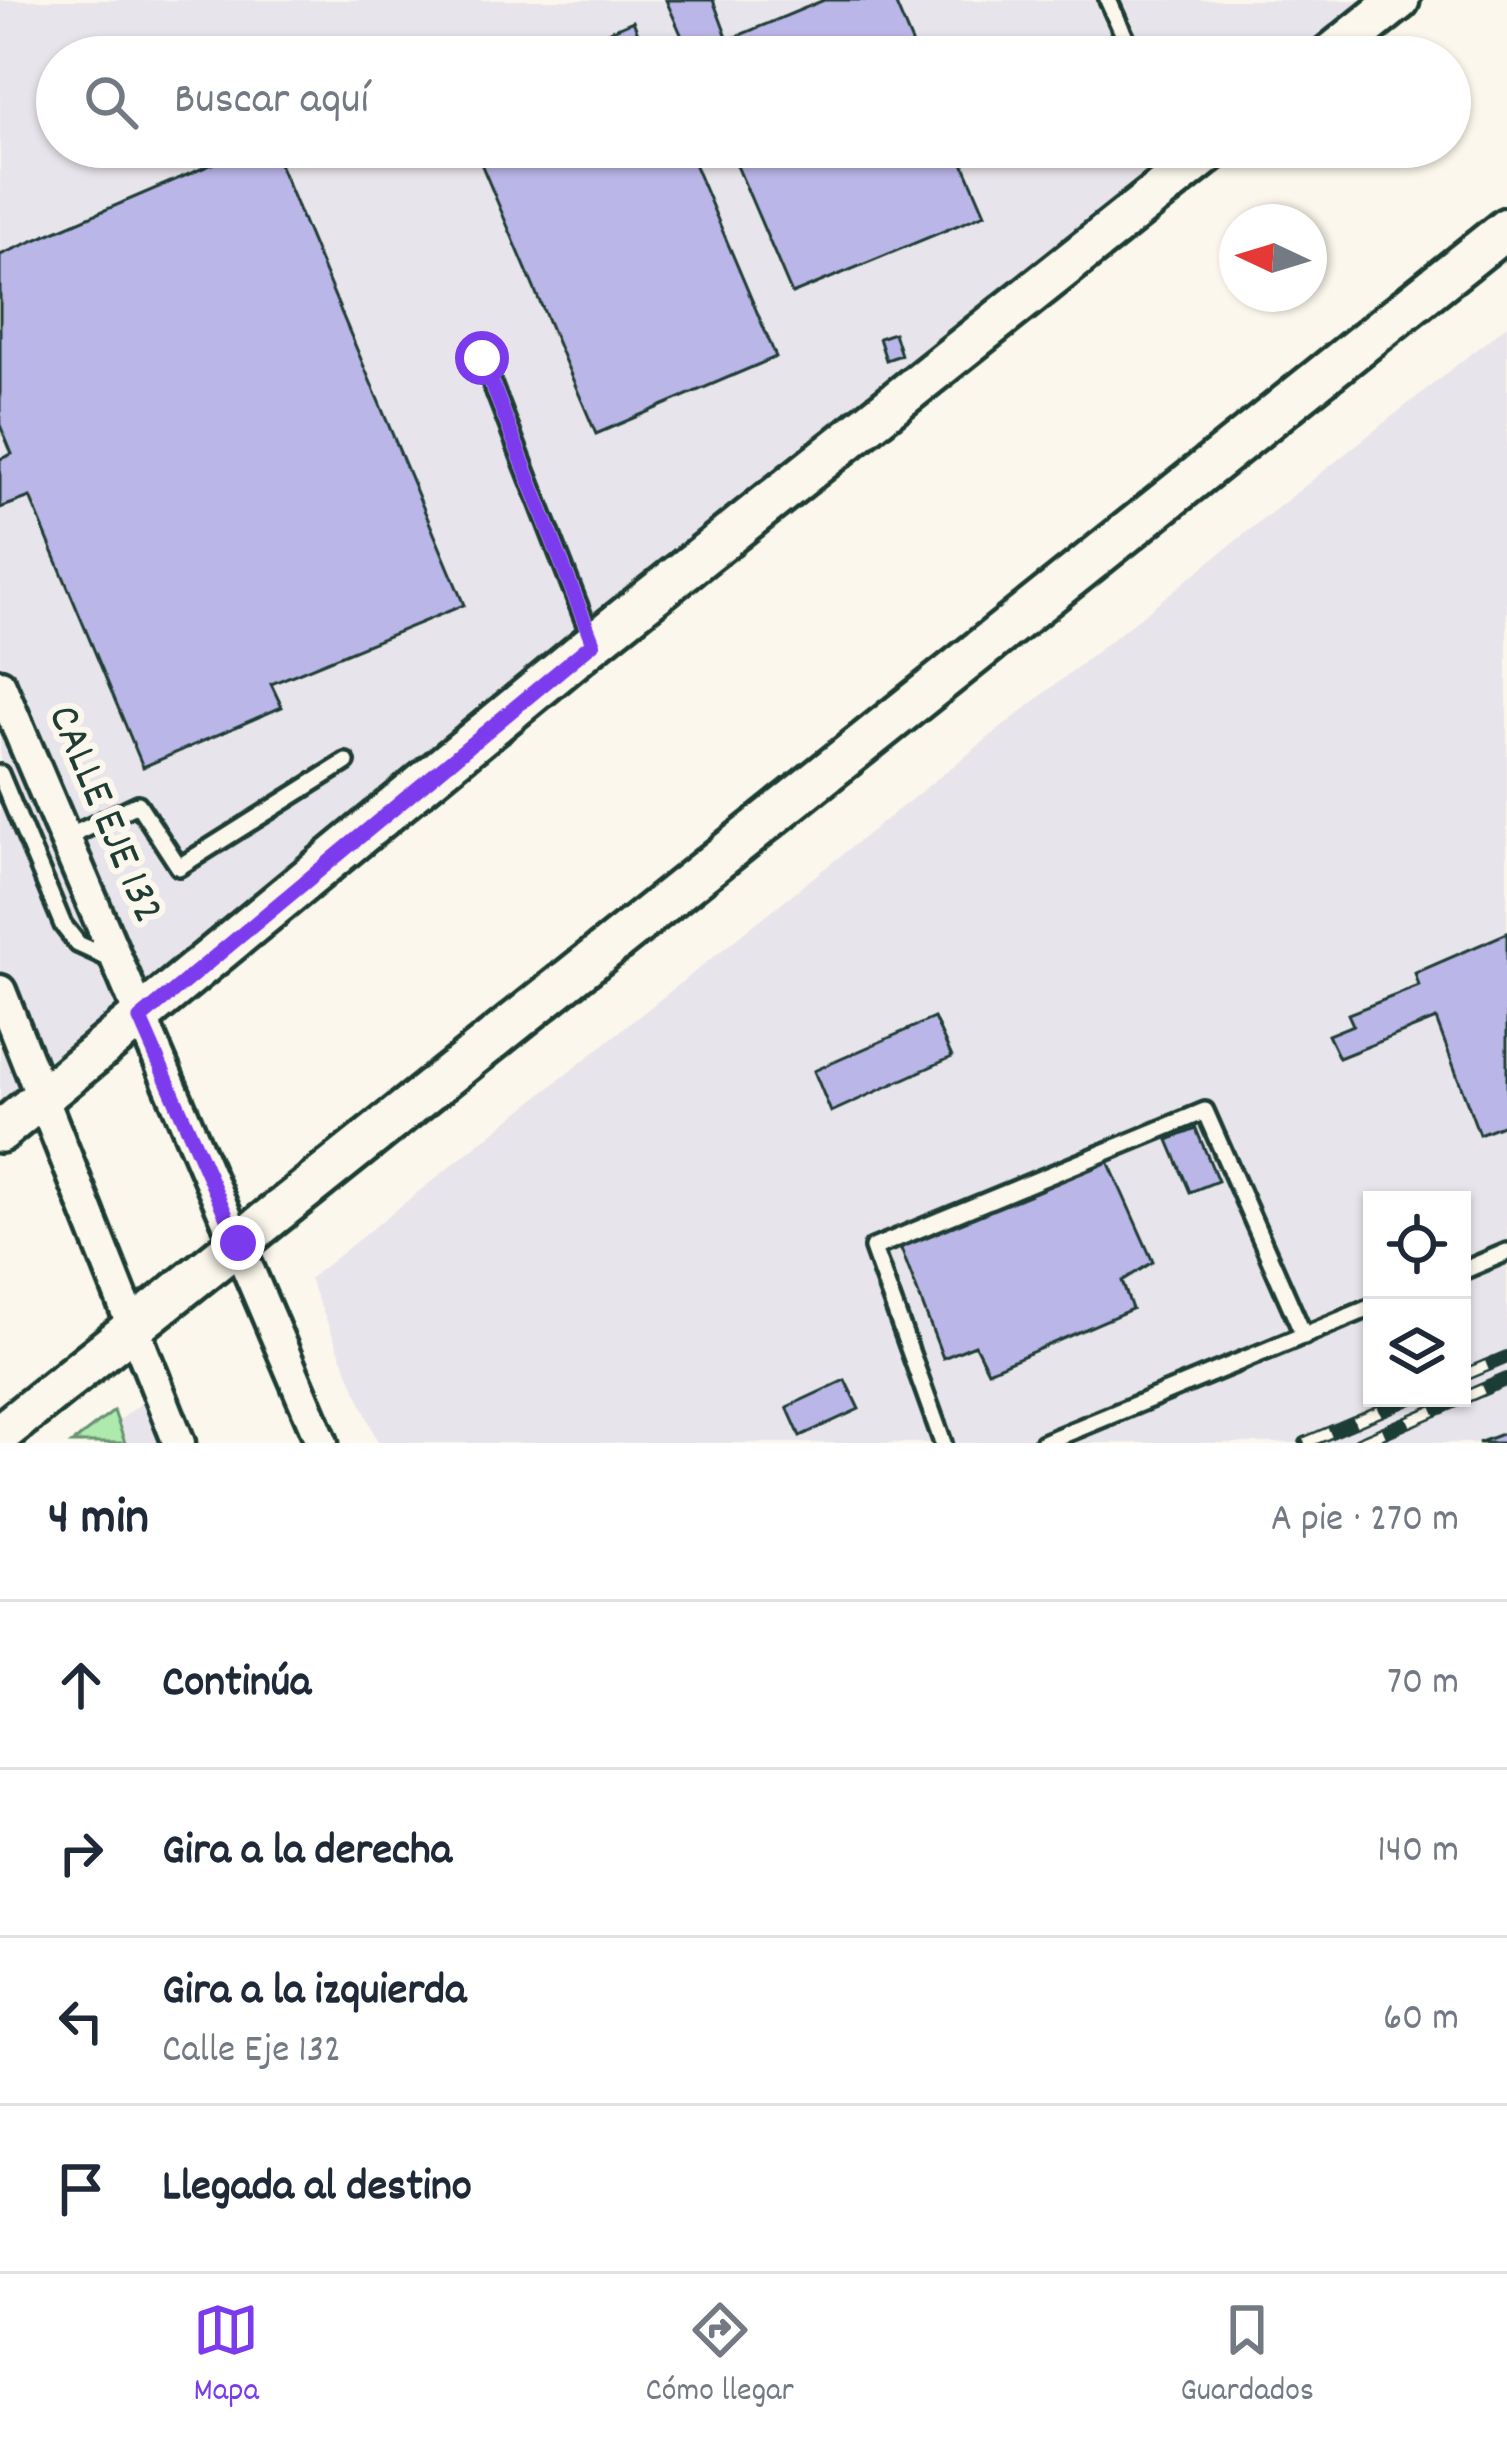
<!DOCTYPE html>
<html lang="es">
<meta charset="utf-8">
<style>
:root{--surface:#fff;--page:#f2f2f3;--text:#1f2937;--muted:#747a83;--line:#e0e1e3;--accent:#7c3aed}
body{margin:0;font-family:Dekko,sans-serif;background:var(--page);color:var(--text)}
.controls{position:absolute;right:36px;bottom:36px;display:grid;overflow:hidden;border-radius:0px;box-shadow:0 3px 9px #0004}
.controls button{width:108px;height:108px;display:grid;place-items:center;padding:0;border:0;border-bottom:3px solid var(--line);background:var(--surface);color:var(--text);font:60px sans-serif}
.compass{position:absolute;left:1219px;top:204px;width:108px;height:108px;border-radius:50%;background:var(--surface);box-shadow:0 3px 9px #0004;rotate:274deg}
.stop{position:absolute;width:36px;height:36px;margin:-27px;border:9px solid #7c3aed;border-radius:50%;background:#fff}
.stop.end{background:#7c3aed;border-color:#fff;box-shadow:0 3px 12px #0008}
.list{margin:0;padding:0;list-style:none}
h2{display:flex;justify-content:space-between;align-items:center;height:156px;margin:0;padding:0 48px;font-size:51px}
h2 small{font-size:39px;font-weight:400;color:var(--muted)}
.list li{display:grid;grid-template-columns:78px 1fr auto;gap:36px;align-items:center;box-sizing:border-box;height:168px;padding:0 48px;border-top:3px solid var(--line)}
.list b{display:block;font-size:45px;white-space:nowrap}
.list p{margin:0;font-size:39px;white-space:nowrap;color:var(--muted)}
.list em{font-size:39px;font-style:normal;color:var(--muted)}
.icon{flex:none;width:66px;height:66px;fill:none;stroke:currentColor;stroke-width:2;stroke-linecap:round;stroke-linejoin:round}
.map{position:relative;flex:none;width:1507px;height:1443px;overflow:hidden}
.search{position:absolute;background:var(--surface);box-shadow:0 3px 9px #0004;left:36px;right:36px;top:36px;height:132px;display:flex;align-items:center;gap:30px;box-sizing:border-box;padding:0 42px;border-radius:66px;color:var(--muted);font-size:45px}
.sheet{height:828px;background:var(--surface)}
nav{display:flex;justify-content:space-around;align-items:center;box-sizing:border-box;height:168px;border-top:3px solid var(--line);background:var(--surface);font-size:33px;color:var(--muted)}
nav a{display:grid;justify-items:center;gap:6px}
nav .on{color:var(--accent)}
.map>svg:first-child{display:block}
</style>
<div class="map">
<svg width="1507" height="1443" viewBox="0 0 1507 1443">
<rect width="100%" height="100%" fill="#fbf7ec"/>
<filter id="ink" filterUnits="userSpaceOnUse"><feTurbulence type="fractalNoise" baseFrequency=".00833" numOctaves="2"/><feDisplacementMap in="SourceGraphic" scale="24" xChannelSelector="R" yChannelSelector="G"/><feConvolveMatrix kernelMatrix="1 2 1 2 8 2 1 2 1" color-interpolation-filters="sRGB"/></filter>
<g filter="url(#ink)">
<g fill="#e8e4eb" fill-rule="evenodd">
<path d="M0,0H1399L1328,57H57V147H1215L0,1117Z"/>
<path d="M1507,325V1443H378L309,1279ZM1372,1200H1462V1398H1372Z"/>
<path d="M144,1401L162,1443H91Z"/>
</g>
<path fill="#aee9ae" stroke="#669371" stroke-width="3" d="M114,1411L125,1443H72Z"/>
<g fill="#bbb6e8" stroke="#1f3d34" stroke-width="3">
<path d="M666,0H713L728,40L824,0H894L918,57H691Z"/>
<path d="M633,21L648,57H550Z"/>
<path d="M252,147H272L464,605L271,684L282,707L143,767L30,497L0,508V459L12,454L0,425V255Z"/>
<path d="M474,147H687L776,357L596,434Z"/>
<path d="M729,147H956L985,214L792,294Z"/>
<path d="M894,333L901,355L886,360L879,338Z"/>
<path d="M1507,933V1123L1479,1134L1436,1019L1339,1058L1328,1035L1353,1025L1348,1014L1419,986L1415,973Z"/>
<path d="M934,1018L952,1057L831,1112L814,1071Z"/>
<path d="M1196,1129L1218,1181L1190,1192L1168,1140Z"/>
<path d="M1107,1159L1153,1262L1122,1281L1132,1309L988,1371L975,1345L943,1358L900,1246Z"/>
<path d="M845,1380L859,1409L800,1436L787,1407Z"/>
<path d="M1507,1432V1443H1478Z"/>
</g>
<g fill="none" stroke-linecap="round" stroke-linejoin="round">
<g stroke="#1f3d34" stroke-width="24">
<g id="service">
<path d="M1108,0L1134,57"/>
<path d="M482,358L592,640"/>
<path d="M0,774L63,925L78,944L113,960"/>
<path d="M66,838L138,804L179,867L346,762"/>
<path d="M1462,1271L1507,1252"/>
<path d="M943,1443L873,1248L1205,1111L1304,1336"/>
<path d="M1043,1443L1372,1307"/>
</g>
</g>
<g stroke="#1f3d34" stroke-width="39">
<g id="minor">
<path d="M0,685L322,1443"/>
<path d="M0,991L179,1443"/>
</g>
</g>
<g stroke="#1f3d34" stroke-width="48">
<g id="tertiary">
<path d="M1328,57L1399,0"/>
<path d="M0,1132L593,643L1215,147"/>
<path d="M0,1434L1507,228"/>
</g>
</g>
<use href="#service" stroke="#fbf7ec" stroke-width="15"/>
<use href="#minor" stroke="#fbf7ec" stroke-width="30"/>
<use href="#tertiary" stroke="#fbf7ec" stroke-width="39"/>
<g stroke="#1f3d34" stroke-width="14">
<g id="rail">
<path d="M1462,1376L1507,1357"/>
<path d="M1305,1443L1411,1398"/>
<path d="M1359,1443L1507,1379"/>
</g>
</g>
<use href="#rail" stroke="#fbf7ec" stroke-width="9" stroke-dasharray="27" stroke-linecap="butt"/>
</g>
</g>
<g fill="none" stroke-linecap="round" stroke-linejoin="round" filter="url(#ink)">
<path stroke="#7c3aed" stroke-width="15" d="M238,1243L140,1019L593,643L482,358"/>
</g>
<g text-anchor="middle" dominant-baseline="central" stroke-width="12" stroke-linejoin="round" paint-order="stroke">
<g font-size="45" fill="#1f3d34" stroke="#fbf7ec">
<text transform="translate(103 815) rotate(67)">CALLE EJE 132</text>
</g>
</g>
</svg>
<div class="controls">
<button><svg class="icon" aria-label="locate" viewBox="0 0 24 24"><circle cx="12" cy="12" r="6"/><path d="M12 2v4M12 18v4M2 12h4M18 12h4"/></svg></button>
<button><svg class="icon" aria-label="layers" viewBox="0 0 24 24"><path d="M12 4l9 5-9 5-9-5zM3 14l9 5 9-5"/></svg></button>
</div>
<svg class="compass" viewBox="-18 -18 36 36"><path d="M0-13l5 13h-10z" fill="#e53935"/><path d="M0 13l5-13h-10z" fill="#747a83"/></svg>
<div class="stop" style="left:482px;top:358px"></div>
<div class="stop end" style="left:238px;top:1243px"></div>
<div class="search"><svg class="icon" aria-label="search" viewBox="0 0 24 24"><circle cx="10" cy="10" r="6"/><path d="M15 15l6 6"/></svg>Buscar aquí</div>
</div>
<section class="sheet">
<h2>4 min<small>A pie · 270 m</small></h2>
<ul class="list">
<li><svg class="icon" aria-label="ahead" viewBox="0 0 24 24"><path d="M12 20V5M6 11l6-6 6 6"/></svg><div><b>Continúa</b></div><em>70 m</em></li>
<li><svg class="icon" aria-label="right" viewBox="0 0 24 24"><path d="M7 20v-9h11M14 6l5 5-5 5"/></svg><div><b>Gira a la derecha</b></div><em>140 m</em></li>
<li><svg class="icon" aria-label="left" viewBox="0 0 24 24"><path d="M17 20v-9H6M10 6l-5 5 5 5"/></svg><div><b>Gira a la izquierda</b><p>Calle Eje 132</p></div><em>60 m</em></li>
<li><svg class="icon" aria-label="arrive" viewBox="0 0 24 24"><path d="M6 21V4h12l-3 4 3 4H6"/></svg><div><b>Llegada al destino</b></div></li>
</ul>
</section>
<nav>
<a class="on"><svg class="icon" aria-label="map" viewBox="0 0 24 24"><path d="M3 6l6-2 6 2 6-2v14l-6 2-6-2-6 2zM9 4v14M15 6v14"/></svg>Mapa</a>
<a><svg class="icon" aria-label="directions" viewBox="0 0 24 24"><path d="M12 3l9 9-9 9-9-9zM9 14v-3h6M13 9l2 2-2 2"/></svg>Cómo llegar</a>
<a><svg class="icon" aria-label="saved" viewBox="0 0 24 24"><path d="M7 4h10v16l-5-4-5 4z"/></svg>Guardados</a>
</nav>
